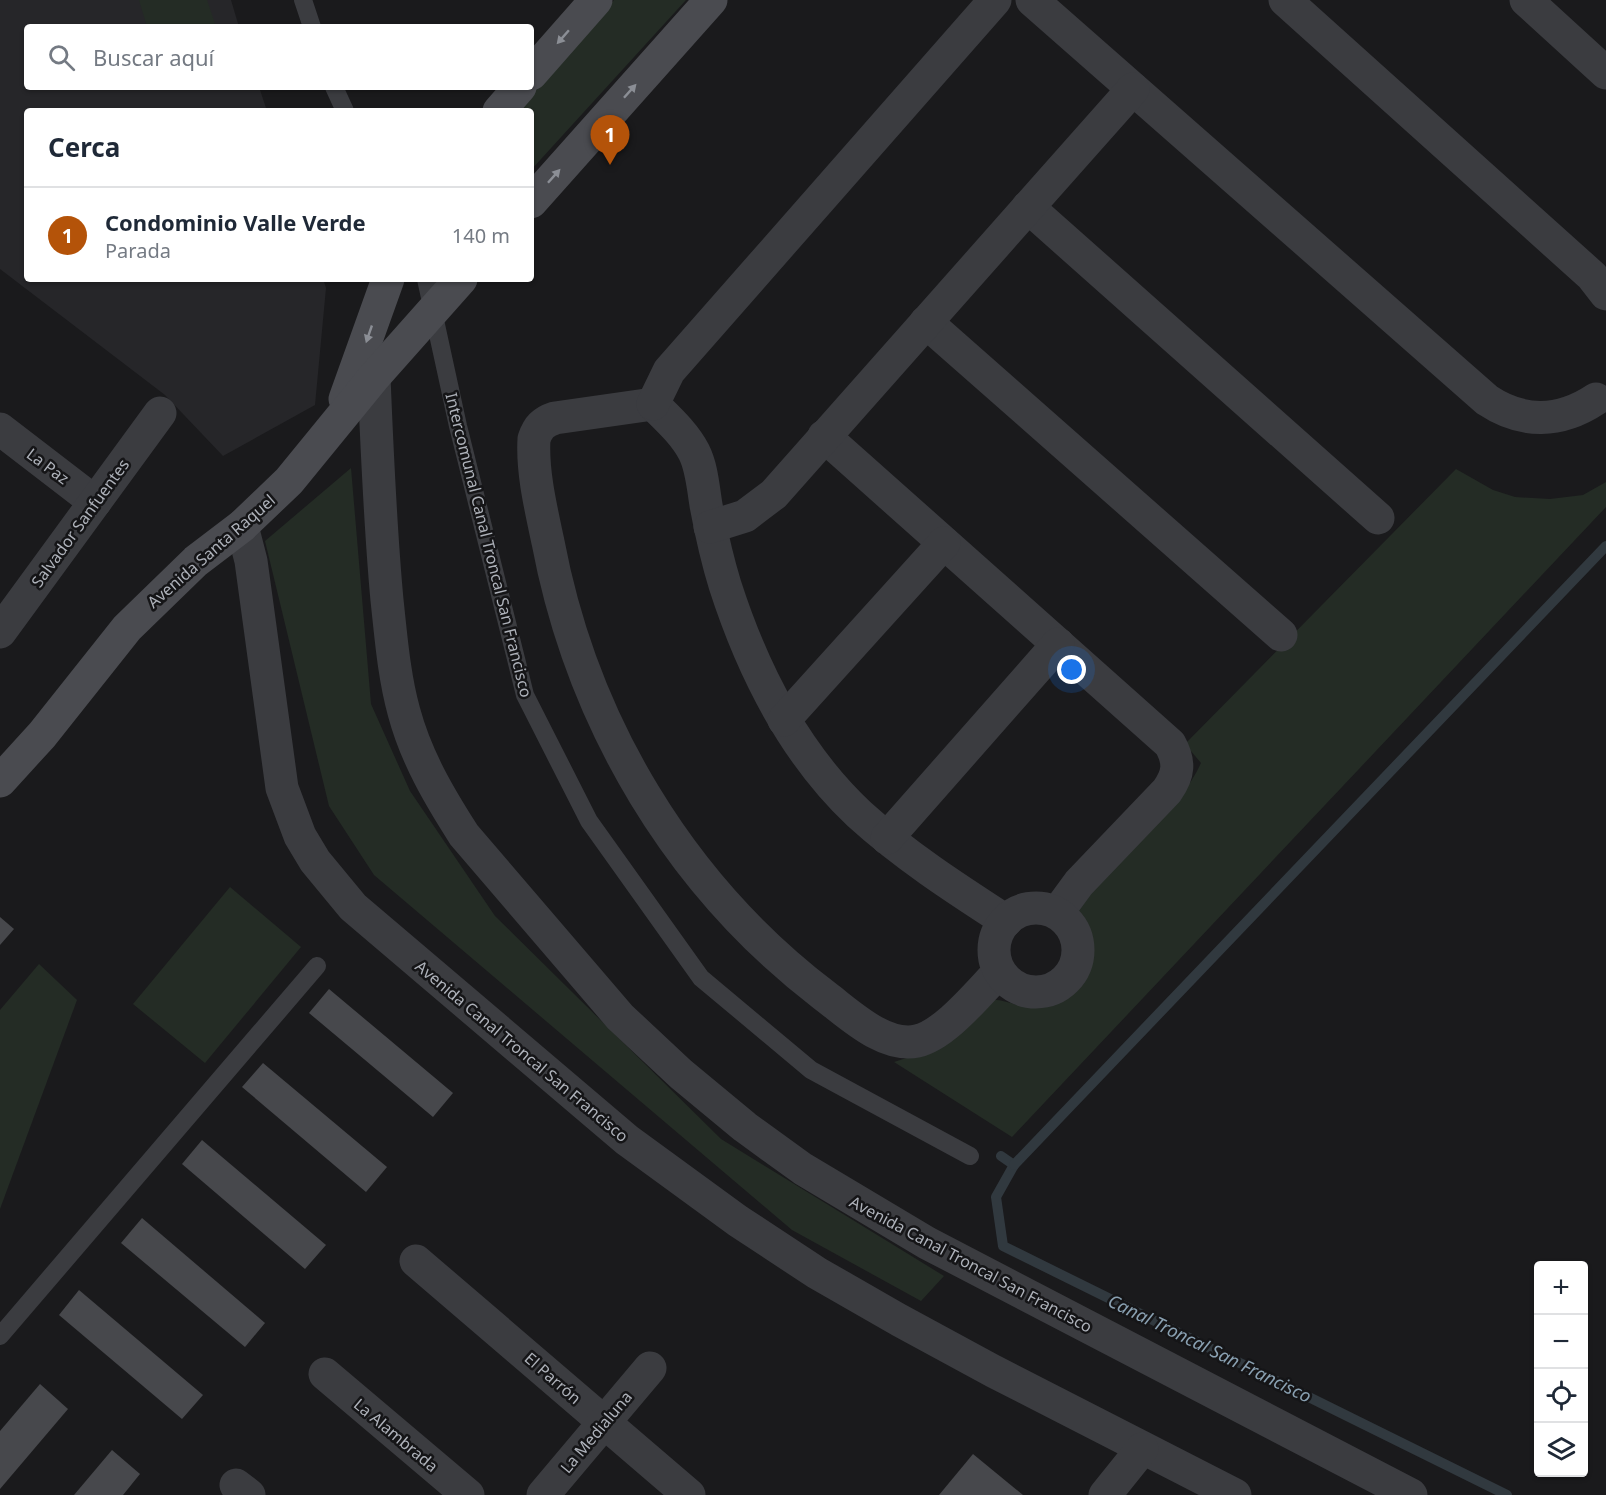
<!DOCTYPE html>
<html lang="es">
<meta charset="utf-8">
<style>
:root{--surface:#fff;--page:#f2f2f3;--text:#1f2937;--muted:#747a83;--line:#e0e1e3;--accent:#b45309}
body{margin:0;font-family:"Noto Sans",sans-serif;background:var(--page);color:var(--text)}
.controls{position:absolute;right:18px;bottom:18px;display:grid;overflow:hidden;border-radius:6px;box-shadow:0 2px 4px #0004}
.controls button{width:54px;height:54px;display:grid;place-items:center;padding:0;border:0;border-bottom:2px solid var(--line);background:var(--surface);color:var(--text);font:30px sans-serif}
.you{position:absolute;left:1072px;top:670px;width:21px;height:21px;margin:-15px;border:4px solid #fff;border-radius:50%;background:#1a73e8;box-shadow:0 0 0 9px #1a73e833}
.badge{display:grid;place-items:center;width:39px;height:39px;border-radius:50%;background:var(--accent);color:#fff;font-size:20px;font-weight:700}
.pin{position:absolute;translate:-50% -50px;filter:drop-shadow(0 2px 3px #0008)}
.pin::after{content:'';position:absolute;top:32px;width:21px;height:18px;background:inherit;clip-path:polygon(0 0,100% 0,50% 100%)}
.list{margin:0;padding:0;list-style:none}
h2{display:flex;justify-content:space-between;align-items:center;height:78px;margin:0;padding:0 24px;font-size:26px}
h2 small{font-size:20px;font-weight:400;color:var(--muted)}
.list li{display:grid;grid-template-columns:39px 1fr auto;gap:18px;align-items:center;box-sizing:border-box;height:96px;padding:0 24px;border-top:2px solid var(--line)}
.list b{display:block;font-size:22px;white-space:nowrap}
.list p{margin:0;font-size:20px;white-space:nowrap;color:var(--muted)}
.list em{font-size:20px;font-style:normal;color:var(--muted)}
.icon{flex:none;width:33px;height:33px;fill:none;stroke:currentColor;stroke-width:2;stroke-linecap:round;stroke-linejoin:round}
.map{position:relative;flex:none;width:1606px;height:1495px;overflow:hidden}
.search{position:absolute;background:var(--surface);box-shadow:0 2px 4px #0004;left:24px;top:24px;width:510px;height:66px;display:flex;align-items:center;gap:15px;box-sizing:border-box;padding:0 21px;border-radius:6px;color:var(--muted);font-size:22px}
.panel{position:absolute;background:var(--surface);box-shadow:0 2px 4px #0004;left:24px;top:108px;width:510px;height:174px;border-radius:6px}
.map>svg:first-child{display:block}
</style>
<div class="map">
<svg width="1606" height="1495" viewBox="0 0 1606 1495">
<rect width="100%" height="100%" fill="#1a1a1c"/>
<path fill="#262629" d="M0,0H231L239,27H27V87H259L267,111H27V279H323L326,288L315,405L223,456L165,395L0,269Z"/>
<g fill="#242c25">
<path d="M139,0H207L216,27H147Z"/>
<path d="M614,0H686L531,170V111H515Z"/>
<path d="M351,468L371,704L410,791L495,916L721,1139L944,1276L921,1301L792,1230L374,875L329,806L265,541Z"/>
<path d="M1456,469L1493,490L1515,497L1550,499L1583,495L1606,482V507L1012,1137L894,1062L928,1051L990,1000C1001,999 1008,1003 1018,1005C1050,1013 1071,991 1085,965L1073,907C1112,868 1180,811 1201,763L1185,744Z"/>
<path d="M230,887L301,947L205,1063L133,1004Z"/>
<path d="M39,964L77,1000L0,1209V1010Z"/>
</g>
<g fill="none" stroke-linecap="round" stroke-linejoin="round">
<g stroke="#31393f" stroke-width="10">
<path d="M1001,1156L1014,1165L996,1197L1003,1246L1507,1495"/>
<path d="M1014,1165L1606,546"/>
</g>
</g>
<g fill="#47484c">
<path d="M0,917L14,929L0,945Z"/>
<path d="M329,989L453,1093L433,1117L309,1013Z"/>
<path d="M263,1063L387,1167L366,1192L242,1087Z"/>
<path d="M202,1140L326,1245L305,1269L182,1164Z"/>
<path d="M142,1218L265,1323L245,1347L121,1243Z"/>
<path d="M79,1290L203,1395L182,1419L59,1315Z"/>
<path d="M40,1384L68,1409L0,1489V1431Z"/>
<path d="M112,1450L140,1474L123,1495H74Z"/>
<path d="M973,1454L1023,1495H939Z"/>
</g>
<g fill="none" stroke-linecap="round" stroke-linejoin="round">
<g stroke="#3b3c40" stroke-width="18">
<path d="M303,0L312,27"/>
<path d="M334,87L345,111"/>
<path d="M426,279L458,426L525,695L589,821L701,978L811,1070L970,1156"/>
<path d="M0,1336L317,966"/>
</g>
<g stroke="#3b3c40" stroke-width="33">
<path d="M1032,0L1487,400C1523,424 1560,423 1596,399"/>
<path d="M1285,0L1592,276L1606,294"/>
<path d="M1526,0L1606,73"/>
<path d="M1028,207L1378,518"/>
<path d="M926,322L1281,635"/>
<path d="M374,377C377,451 380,525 387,600C391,637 394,676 404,712C416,757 439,796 464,835L620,1017L681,1074L745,1127L803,1169L927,1243L1411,1495"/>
<path d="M653,404L555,418C543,422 538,427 534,439C532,472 541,509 548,542C582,722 679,885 825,996C849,1014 884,1048 917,1041C945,1035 979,992 999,972"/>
<path d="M653,404C668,419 684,433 694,452C702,468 703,487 706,505C711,532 717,559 725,585C752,669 794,753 859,814C904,855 955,888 1006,921"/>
<path d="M653,404L669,371L995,0"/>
<path d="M0,429L95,502"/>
<path d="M824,436L1170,744C1180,762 1179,774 1167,791L1079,883L1057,913"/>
<path d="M242,526L251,561L282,788L300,836L315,861L353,907L627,1140L738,1221L817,1273L899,1320L993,1371L1235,1495"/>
<path d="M710,527L745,516L774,494L1133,89"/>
<path d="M0,632L160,413"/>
<path d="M784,720L944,543"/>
<path d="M887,838L1058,644"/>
<circle cx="1036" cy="950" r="42"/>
<path d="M416,1261L689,1495"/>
<path d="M325,1374L468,1495"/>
<path d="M236,1485L249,1495"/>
<path d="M543,1495L650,1368"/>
<path d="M1105,1495L1142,1449"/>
</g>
<g stroke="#4a4b50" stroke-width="33">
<path d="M531,74L596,0"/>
<path d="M499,111L520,87"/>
<path d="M531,202L711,0"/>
<path d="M345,399L388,279"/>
<path d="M0,781L42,735L127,628L196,561L242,526L289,481L374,377L461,279"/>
</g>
</g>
<defs><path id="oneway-solid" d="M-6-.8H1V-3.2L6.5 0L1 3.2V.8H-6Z" transform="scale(1.5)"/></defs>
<g fill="#8b8e95">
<use href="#oneway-solid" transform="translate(563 37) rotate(131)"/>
<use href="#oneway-solid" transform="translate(630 91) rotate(-48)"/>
<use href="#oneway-solid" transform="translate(554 176) rotate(-48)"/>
<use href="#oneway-solid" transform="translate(369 334) rotate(109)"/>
</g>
<g text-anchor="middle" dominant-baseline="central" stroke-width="5" stroke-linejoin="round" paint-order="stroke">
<g font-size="16" fill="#aeb2ba" stroke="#151517">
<text transform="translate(48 466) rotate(37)">La Paz</text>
<text transform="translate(80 523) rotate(-54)">Salvador Sanfuentes</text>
<text transform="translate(489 545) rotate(76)">Intercomunal Canal Troncal San Francisco</text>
<text transform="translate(211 551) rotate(-41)">Avenida Santa Raquel</text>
<text transform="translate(522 1051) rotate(40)">Avenida Canal Troncal San Francisco</text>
<text transform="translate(971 1264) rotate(28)">Avenida Canal Troncal San Francisco</text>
<text transform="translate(553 1378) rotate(41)">El Parrón</text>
<text transform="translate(596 1432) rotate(-50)">La Medialuna</text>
<text transform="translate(396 1435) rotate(40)">La Alambrada</text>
</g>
<g font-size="18" font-style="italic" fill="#89a0b1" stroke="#151517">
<text transform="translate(1210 1348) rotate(26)">Canal Troncal San Francisco</text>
</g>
</g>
</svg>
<div class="controls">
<button>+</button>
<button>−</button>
<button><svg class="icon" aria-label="locate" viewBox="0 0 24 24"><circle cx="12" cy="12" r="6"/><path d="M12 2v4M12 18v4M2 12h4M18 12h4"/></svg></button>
<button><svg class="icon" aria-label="layers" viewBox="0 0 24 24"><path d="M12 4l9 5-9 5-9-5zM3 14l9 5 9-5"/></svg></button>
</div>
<div class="you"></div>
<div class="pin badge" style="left:610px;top:165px">1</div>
<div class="search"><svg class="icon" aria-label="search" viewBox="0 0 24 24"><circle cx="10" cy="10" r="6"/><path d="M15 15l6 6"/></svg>Buscar aquí</div>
<section class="panel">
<h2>Cerca<small></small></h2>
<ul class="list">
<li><span class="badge">1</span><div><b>Condominio Valle Verde</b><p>Parada</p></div><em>140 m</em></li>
</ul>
</section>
</div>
